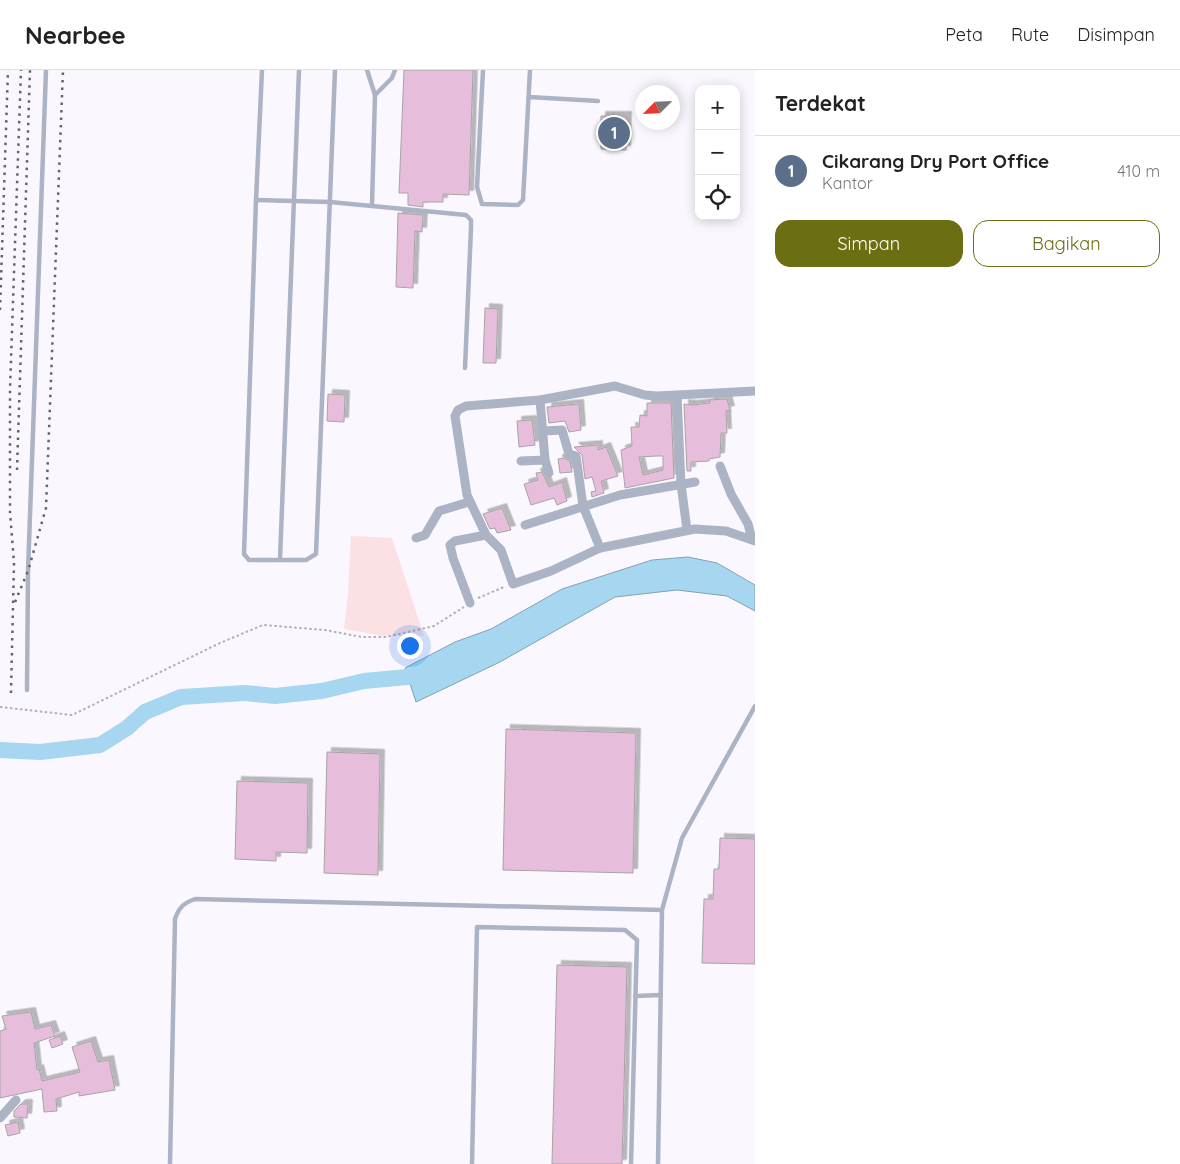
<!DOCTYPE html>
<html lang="id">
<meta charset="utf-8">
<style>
:root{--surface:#fff;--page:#f2f2f2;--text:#222;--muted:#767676;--line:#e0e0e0;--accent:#6c6e12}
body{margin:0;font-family:Quicksand,sans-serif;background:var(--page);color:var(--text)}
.controls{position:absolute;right:15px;top:15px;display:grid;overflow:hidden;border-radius:10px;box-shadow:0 2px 12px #0003}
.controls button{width:45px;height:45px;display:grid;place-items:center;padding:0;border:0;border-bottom:1px solid var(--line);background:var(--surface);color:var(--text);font:25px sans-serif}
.compass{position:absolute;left:635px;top:15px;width:45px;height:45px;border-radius:50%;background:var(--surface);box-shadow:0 2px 12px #0003;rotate:246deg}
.you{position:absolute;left:409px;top:575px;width:18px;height:18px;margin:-12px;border:4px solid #fff;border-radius:50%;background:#1a73e8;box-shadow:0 0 0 8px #1a73e833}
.badge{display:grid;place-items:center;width:32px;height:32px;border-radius:50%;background:var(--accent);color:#fff;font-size:16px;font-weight:700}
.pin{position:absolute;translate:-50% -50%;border:2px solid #fff;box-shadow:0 1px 5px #0006}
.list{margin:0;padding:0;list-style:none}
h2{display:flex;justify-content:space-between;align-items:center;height:65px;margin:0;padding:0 20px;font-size:21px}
h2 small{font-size:16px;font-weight:400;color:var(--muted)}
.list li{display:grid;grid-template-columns:32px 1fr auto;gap:15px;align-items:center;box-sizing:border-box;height:70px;padding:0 20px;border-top:1px solid var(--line)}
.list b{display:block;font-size:19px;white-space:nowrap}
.list p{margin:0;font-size:16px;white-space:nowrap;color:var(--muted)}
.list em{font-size:16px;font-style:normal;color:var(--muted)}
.actions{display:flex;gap:10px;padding:15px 20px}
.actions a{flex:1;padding:11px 0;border:1px solid var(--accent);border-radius:15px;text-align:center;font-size:18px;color:var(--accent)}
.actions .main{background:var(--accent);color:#fff}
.icon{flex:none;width:28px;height:28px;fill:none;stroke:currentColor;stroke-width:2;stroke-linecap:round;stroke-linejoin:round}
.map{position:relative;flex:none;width:755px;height:1094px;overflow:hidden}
header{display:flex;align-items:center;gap:30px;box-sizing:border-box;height:70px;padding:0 25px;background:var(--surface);border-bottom:1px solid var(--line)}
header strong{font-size:24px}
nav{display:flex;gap:28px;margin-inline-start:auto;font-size:18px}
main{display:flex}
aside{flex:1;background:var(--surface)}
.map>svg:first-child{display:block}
</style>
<header>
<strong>Nearbee</strong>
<nav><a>Peta</a><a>Rute</a><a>Disimpan</a></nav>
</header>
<main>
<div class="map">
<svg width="755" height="1094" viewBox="0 0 755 1094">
<defs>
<filter id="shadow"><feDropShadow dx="4.5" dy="-4.5" stdDeviation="0" flood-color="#0004"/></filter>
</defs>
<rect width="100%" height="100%" fill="#faf8fe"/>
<path fill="#fce1e4" d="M351,466L392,468L424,566H383L344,559L348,523Z"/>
<path fill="#a7d6f0" stroke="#81a2b4" d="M688,487L717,493L755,515V541L727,526L677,520L615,527L500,592L416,632L405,598L455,572L491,559L562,519L652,490Z"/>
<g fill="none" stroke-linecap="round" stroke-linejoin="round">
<path stroke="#a7d6f0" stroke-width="16" d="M0,680L40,682L100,675L127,658L145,642L181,627L245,623L275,626L322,621L364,611L429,605"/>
</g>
<g fill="#e6bddb" stroke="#a8a3a6" fill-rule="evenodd" filter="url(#shadow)">
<path d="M404,0H473L469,125L443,124V132H423V137L408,135V123H399Z"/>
<path d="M601,46H627L626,80L601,79Z"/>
<path d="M398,143L423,145L422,162L415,161L413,218L396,217Z"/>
<path d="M485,238L498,239L496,293H483Z"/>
<path d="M328,324L345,325L344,352L327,351Z"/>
<path d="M727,329L730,340L726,341L727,363H721L720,387L709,389V391L691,392V401H687L684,334L693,335L710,333L709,330Z"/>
<path d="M647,333H671L674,408L625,418L621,380L632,376L631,357H639L640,345L647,346ZM657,386H663V400L643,405L639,387Z"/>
<path d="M579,334L581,360L569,362L565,351L549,353L547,337Z"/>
<path d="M532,350L535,375L519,377L517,351Z"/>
<path d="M598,375V380L606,377L618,406L601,411L604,423L592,427L591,422L596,421L592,407L585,409L582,385L574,377Z"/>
<path d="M564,388L570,391L572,402L560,403L558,389Z"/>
<path d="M542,402L549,417L562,412L567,431L557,435L554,428L531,435L524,414L538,410L536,403Z"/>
<path d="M502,438L511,460L497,463L495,458L490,459L483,444Z"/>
<path d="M506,659L636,663L633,803L503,800Z"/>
<path d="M327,682L380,684L378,805L324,803Z"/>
<path d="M237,711L308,713L307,783L276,782V791L235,789Z"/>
<path d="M720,768L755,769V894L702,893L704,829H713L714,799H719Z"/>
<path d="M557,895L627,897L622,1094H552Z"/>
<path d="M31,942L35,959L51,955L55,966L34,973L37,1000L39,999L42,1011L80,1002L72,977L91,971L98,992L109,990L115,1020L79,1026V1022L56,1029L57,1041L44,1042L42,1019L0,1028V961L6,959L2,946Z"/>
<path d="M60,966L63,974L52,978L49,970Z"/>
<path d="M21,1034H28L27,1048L14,1047V1041Z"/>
<path d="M18,1052L20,1063L8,1066L5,1055Z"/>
</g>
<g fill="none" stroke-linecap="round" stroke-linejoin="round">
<g stroke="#b2b0b5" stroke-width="2" stroke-dasharray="2.5 2.5" stroke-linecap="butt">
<path d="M478,528L504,517"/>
<path d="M0,637L72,645L220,573L263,555L325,560L362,567H386L434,556L464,537"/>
</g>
<g stroke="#abb3c5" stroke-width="4.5">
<path d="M262,0L256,130L244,484L249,490H306L316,484L335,0"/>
<path d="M367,0L375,25L372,135"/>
<path d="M483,0L477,117L482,134L518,135L523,130L530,0"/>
<path d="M375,25L392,8L395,0"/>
<path d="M529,27L598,31"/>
<path d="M256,130L330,132L466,145L471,150V158L465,298"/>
<path d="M280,489L299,0"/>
<path d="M27,620L28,501L46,0"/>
<path d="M635,926L661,925"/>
<path d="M170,1094L175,849C179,837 184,833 195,829L662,840"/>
<path d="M472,1094L477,857L625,860L637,870L631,1094"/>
<path d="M658,1094L662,840L682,768L755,636"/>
</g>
<g stroke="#abb3c5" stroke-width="9">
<path d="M755,321L657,326L645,325L615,316L540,330L466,336L458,340L455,346L467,425L486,465L501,480L513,514L551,501L600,478L695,459L726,461L755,471"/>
<path d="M677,326L681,414L687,460"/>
<path d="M540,330L545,390L549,403"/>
<path d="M543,361L562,360L569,384L576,386L583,436L600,478"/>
<path d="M521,391L545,390"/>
<path d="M720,396L731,424L748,454L752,469"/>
<path d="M525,455L620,425L695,412"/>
<path d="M416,468L425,465L439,441L469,432"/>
<path d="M470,533L453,488L450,475L455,471L486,465"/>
<path d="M0,1048L16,1030"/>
</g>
<g stroke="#646466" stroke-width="2.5" stroke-dasharray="2.5 5" stroke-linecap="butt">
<path d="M0,240L8,0"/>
<path d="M17,400L30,0"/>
<path d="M15,532L28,501L46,438L63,0"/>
<path d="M11,623L14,493L10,442V319L21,0"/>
</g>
</g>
</svg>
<div class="controls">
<button>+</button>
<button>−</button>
<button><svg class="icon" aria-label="locate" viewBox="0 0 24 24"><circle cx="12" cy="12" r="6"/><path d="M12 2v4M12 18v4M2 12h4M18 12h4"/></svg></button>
</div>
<svg class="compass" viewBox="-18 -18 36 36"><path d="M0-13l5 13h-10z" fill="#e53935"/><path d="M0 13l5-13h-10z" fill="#767676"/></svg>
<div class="you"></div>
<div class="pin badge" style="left:614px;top:63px;background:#5c6f8a">1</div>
</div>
<aside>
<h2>Terdekat<small></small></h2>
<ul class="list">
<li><span class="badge" style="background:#5c6f8a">1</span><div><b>Cikarang Dry Port Office</b><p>Kantor</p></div><em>410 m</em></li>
</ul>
<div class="actions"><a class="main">Simpan</a><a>Bagikan</a></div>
</aside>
</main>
